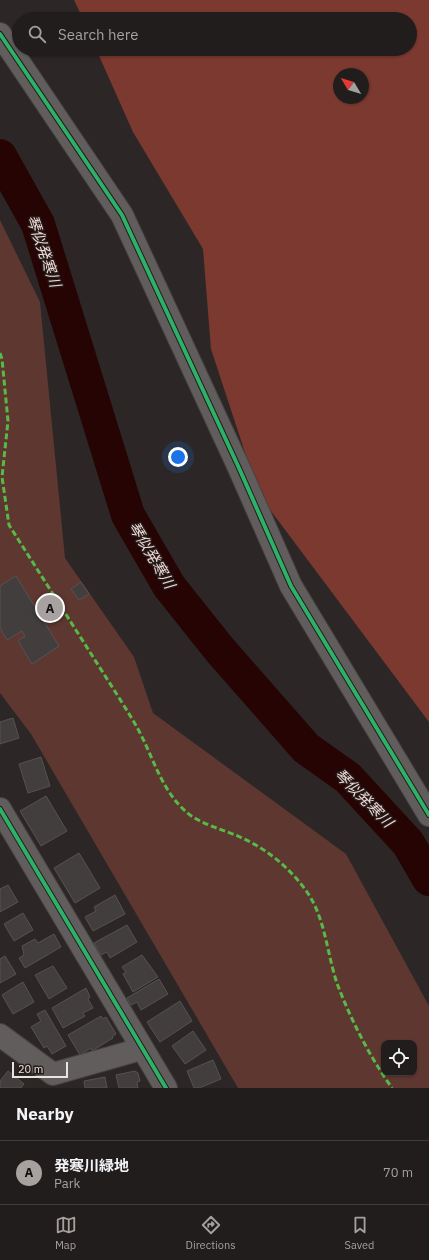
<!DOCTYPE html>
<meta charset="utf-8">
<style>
:root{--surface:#211d1c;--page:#292625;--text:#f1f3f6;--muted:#a2a2a3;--line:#3e3b3b;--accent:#a7a1a0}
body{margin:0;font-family:"IBM Plex Sans","Noto Sans JP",sans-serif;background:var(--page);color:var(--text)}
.controls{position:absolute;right:12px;bottom:12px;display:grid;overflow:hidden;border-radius:8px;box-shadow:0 1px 3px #0004}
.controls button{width:36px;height:36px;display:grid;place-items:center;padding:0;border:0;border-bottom:1px solid var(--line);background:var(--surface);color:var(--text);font:20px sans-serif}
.compass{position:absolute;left:333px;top:68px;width:36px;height:36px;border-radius:50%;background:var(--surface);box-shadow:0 1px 3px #0004;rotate:308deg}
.scale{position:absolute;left:12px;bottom:10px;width:56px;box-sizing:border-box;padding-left:4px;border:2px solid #e9e3e1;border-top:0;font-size:11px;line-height:14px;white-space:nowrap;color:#e9e3e1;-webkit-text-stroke:3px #251c1a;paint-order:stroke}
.you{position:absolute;left:178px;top:457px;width:14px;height:14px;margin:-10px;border:3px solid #fff;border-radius:50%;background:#1a73e8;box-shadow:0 0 0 6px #1a73e833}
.badge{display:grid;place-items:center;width:26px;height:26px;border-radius:50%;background:var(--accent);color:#111;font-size:13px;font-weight:700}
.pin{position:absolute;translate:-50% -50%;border:2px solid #fff;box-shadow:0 1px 4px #0006}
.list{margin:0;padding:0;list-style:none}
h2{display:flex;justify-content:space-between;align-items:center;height:52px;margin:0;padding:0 16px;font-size:17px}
h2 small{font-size:13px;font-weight:400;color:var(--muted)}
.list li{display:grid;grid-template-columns:26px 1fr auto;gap:12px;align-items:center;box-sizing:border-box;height:64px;padding:0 16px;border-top:1px solid var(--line)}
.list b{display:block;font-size:15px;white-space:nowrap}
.list p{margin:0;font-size:13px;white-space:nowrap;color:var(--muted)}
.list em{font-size:13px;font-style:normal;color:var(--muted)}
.icon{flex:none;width:22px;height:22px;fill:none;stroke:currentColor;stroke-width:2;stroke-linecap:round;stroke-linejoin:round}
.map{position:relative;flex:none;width:429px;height:1088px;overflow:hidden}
.search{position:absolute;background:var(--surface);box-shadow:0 1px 3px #0004;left:12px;right:12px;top:12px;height:44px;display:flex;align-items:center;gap:10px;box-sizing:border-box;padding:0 14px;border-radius:22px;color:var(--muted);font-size:15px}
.sheet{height:116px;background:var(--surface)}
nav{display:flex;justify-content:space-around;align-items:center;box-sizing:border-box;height:56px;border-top:1px solid var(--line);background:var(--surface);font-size:11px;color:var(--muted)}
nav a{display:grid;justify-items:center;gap:2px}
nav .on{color:var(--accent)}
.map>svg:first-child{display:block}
</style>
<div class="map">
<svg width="429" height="1088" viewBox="0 0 429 1088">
<rect width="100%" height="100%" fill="#2c2726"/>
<path fill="#5d3730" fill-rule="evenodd" d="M0,220L40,302L65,558L134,657L153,713L346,854L429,1006V1088H238L31,734L0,693ZM384,1043H414V1073H384Z"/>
<path fill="#7c3930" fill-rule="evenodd" d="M74,0H429V722L259,495L211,349L203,249L133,132L96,49H410V19H83ZM339,74H363V98H339Z"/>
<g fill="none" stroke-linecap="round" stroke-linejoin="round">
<path stroke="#260404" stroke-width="34" d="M0,156L38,224L128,515L169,586L220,650L306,748L348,778L408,843L429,879"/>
</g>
<g fill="#423e3d" stroke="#575252">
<path d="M16,576L59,646L32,664L18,641L25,636L22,631L7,640L0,628V586Z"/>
<path d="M81,582L89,594L79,600L71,589Z"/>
<path d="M13,718L19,738L0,744V722Z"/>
<path d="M41,757L50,786L28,793L19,764Z"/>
<path d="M46,796L67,831L41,846L20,811Z"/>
<path d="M79,853L100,888L75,903L54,868Z"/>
<path d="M8,885L18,902L0,912V889Z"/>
<path d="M115,895L125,914L93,931L85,917L96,911L94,907Z"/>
<path d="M23,913L33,930L14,941L4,924Z"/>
<path d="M127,925L137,942L110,958L107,952L101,955L94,943Z"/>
<path d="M54,934L61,947L25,968L19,958L24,955L22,946L35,939L38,943Z"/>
<path d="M142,955L158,977L133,992L123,974L126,972L122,967Z"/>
<path d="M5,956L16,974L0,983V959Z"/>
<path d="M53,966L67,988L49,999L35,975Z"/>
<path d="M159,979L168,994L141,1010L137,1002L131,1005L127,998Z"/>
<path d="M23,982L34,1002L13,1014L2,995Z"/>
<path d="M86,988L90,997L88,999L93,1008L83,1013L85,1016L63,1028L52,1008Z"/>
<path d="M180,1001L192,1021L160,1042L147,1022Z"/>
<path d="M45,1010L66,1046L52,1054L47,1046L44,1048L31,1027L41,1021L37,1014Z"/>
<path d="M101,1016L103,1019L106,1017L116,1034L112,1037L113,1038L92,1051L91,1048L80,1055L68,1035Z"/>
<path d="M193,1031L206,1050L185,1064L172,1046Z"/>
<path d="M213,1060L221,1079L199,1088H194L187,1071Z"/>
<path d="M8,1071L24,1084L21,1088H0V1081Z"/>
<path d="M135,1071L138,1073L140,1081L137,1082L138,1088H119L116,1075Z"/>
<path d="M105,1077L107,1088H85L84,1081Z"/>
</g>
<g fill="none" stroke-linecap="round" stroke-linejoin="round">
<g stroke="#474342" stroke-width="24">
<g id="minor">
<path d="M0,34L122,215L239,468L291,586L429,815"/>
<path d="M0,809L166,1088"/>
<path d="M0,1035L53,1074L141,1049"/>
</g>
</g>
<use href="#minor" stroke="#625d5d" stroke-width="22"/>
<path stroke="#58b947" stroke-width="3" stroke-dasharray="6 3" stroke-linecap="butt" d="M0,353L2,359L8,421L2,477L9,525L123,704C129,714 135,723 140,733C155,762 163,794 190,815C204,825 224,830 240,837C267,849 290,868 307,892C326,919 327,956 338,986C352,1022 370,1057 392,1088"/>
<g stroke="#251c1a" stroke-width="6">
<g id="cycleway">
<path d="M0,34L122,215L239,468L291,586L429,815"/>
<path d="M0,809L166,1088"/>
</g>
</g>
<use href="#cycleway" stroke="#2db169" stroke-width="4"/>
</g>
<g text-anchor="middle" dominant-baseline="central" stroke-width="3" stroke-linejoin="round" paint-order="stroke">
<g font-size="15" font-style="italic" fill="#f0d8d4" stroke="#251c1a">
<text transform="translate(44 251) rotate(71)">琴似発寒川</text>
<text transform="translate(152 555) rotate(59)">琴似発寒川</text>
<text transform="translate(364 798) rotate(45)">琴似発寒川</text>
</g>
</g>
</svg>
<div class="controls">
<button><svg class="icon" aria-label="locate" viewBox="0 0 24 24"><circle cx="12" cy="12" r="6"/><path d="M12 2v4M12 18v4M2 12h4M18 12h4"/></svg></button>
</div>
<svg class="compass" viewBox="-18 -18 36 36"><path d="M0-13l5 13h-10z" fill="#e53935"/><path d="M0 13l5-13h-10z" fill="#a2a2a3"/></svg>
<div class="scale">20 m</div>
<div class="you"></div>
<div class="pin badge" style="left:50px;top:608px">A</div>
<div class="search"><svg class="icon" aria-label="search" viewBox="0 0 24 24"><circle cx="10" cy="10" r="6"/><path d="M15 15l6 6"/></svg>Search here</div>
</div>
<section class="sheet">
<h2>Nearby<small></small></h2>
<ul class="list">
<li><span class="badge">A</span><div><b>発寒川緑地</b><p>Park</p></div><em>70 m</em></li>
</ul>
</section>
<nav>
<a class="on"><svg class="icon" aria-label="map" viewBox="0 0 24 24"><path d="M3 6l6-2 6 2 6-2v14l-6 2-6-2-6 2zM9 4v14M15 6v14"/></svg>Map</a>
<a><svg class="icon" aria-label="directions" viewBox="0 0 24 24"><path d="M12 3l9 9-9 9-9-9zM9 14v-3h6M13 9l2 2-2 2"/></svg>Directions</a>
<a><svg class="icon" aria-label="saved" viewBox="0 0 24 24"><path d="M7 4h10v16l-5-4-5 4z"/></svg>Saved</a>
</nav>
